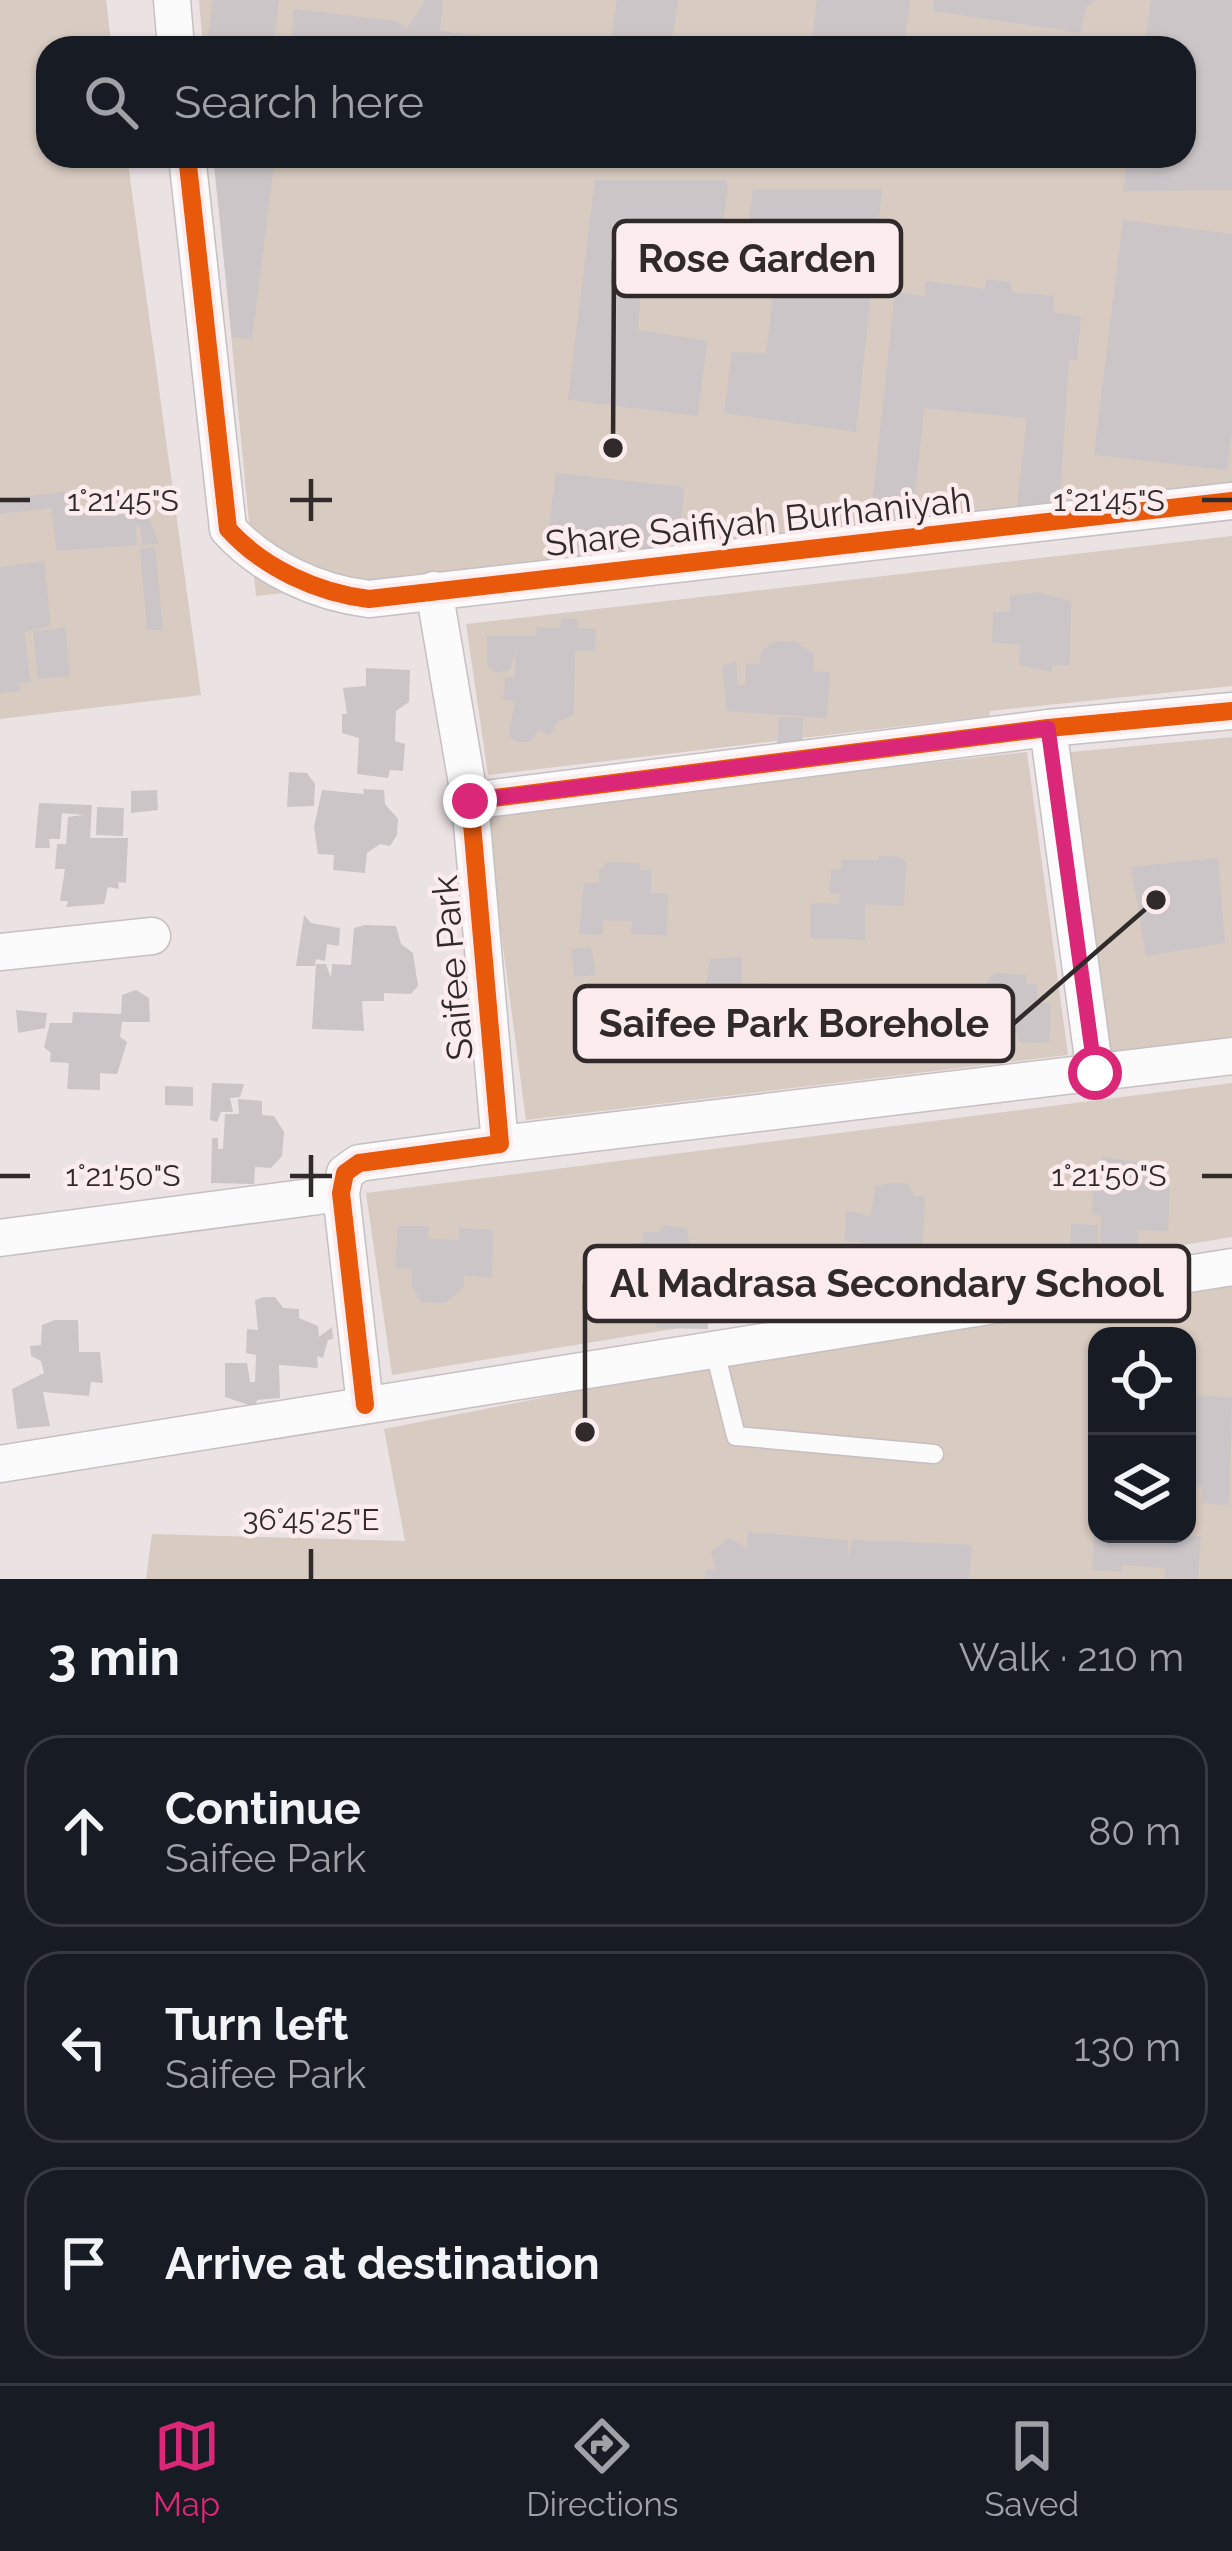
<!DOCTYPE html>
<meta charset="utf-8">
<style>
:root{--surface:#171b24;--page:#242831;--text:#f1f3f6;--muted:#9ea1a6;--line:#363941;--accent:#db2777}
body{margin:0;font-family:Raleway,sans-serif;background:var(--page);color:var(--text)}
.controls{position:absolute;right:36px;bottom:36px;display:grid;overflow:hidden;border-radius:24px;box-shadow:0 3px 9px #0004}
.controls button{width:108px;height:108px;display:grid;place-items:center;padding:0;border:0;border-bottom:3px solid var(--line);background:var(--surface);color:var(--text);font:60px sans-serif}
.stop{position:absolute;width:36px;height:36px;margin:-27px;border:9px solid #db2777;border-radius:50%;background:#fff}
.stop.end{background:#db2777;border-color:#fff;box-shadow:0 3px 12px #0008}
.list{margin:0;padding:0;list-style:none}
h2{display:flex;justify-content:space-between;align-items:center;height:156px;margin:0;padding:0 48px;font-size:51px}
h2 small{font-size:39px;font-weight:400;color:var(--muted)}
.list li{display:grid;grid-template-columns:78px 1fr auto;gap:36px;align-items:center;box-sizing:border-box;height:192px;margin:0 24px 24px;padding:0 24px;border:3px solid var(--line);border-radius:36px}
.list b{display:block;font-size:45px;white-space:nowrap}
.list p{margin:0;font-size:39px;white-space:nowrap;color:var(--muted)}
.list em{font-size:39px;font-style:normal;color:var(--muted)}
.icon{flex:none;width:66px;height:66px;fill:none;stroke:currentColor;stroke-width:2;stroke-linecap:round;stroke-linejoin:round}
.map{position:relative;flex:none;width:1232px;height:1579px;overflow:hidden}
.search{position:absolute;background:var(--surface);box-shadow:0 3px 9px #0004;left:36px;right:36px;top:36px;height:132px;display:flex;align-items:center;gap:30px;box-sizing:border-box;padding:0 42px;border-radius:36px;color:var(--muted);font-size:45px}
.sheet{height:804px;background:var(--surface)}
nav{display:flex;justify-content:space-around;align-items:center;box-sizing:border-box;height:168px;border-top:3px solid var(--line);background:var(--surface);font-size:33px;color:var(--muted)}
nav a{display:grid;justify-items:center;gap:6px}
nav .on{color:var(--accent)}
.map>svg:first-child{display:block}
</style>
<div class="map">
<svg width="1232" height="1579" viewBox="0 0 1232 1579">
<rect width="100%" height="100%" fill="#ebe2e4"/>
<g fill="#d8cbc1" fill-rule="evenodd">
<path d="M0,0H106L112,48H48V156H127L201,695L0,719Z"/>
<path d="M199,0H1232V496L256,596L214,156H1184V48H203Z"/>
<path d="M1232,536V686L990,711L989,716L488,775L466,624Z"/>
<path d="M1232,737V1048L1101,1065L1060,753Z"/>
<path d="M1027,752L1068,1055L526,1120L485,812Z"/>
<path d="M1232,1083V1237L392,1375L366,1193Z"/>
<path d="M1232,1261V1579H146L152,1534L405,1541L384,1429ZM1097,1336H1187V1534H1097Z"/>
</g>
<g fill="#cbc5c7">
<path d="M213,0H279L273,48H206Z"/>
<path d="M426,0H443L440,31L583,48H291L294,9L396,21L407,28Z"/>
<path d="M617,0H678L671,48H610Z"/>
<path d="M817,0H910L904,48H811Z"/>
<path d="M934,0H1096L1086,7L1080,33L934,11Z"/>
<path d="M1151,0H1232V190L1123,191L1128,156H1184V48H1145Z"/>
<path d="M213,156H275L252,339L232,337Z"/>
<path d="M595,180H725L728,186L719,255L705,266L643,265L638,330L707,341L698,416L568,400Z"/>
<path d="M753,189H882L856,432L724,413L732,352L766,353L778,256L744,258Z"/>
<path d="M1123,220L1232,234V431L1227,470L1094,455Z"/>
<path d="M986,279L1011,282V292L1054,296L1053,312L1081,317L1077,360H1069L1059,510L1016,515L1027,418L924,408L912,526L869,531L895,292L925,296L926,281L985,289Z"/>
<path d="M556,473L684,487L678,558L543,574Z"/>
<path d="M65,492L66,512L143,503L159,544L142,545L140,525L136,526L137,545L57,551L51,508L0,514V499Z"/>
<path d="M155,547L163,630H147L140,549Z"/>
<path d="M44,561L51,626L24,632L31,683H19L20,691L0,693V567Z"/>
<path d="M1038,592L1071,601L1070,665H1052V672L1019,665L1020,644L992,643L993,612H1010V596Z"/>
<path d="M562,618L577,619L578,628L596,629L595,651H575L574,715L558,721L549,735L539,730L530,742H516L509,735L515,701L503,700L505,677L515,678L516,648L510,670L495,673L487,664V636H536L537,627L560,628Z"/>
<path d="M65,628L70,676L38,679L33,631Z"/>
<path d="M774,641L796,642L814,654L813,671L830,672L827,718L727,711L722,666L736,661L738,685H745L746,663L760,664L761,651Z"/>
<path d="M366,668L410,670L409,702L396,711L395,741L405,744L403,771L390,770L388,778L357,774L359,738L342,733V714H347L343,688L366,686Z"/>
<path d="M779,717L803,718L802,746L777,745Z"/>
<path d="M289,772L307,773L315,784L314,806L287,807Z"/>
<path d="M363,789L384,790L385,804L398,819L397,835L390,846L380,844L367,853L365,873L333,870L334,855L318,854L314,827L322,790L364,794Z"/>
<path d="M157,790L158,810L131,813V791Z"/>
<path d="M39,803L92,805L90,838H128L126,883L118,882L119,889L108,887L104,904L66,907L68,901H60L65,869H55L57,844H66L68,817L84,815L62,813L60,839H49L50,848H35Z"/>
<path d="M97,807L124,808L123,836L96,835Z"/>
<path d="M879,856L901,857L906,862L904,906L865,904V940L810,938L811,903L839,904L840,894L830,893L831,869H841L842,860H878Z"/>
<path d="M1218,858L1225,943L1146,956L1131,867Z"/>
<path d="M608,862L640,863V870H651V893L668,894L667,935L631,934L632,921L603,920L602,935L579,934L584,883H599V870Z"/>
<path d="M304,915L311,923L340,928L339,946L327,944L325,961L316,959L315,966H296Z"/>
<path d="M365,925L396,926L401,944L413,953L418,986L411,994L384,993V1001H362L364,1031L312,1029L316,964H326L331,978L332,964L351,965L354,928Z"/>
<path d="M591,947L596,975L574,977L571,949Z"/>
<path d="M742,957V984H725V1010L703,1002L710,959Z"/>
<path d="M995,973L1026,975L1027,984H1037V1003H1051L1049,1043L1018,1042V1034H1013V1043L1003,1042L1004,1033L985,1032L984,1046L951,1044L954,1016L970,1017V995L985,996L986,982Z"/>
<path d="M767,983L771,989H789V1005L801,1006L800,1040L775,1039L772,1061L736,1056L737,1036L732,1049H718V1031H728L729,986Z"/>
<path d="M136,990L149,998L150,1022H122L120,1037L127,1042L117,1074L100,1073V1090L67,1089L69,1063L50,1062L51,1053L44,1047L50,1023H72L73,1012L121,1014L122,995Z"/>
<path d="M16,1010L47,1013L45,1028L18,1033Z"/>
<path d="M212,1083L244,1084L240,1097L230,1098L233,1112H221L217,1122L210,1120Z"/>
<path d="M165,1086L193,1087V1106L165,1105Z"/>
<path d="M238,1099L262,1101V1115L274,1116L284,1132L282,1156L271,1168L255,1167L254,1184L211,1183L212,1138H218V1149H223L225,1114H239Z"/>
<path d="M1102,1156L1145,1164L1144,1177L1170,1179L1168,1231L1138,1230L1137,1250L1100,1249L1101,1215H1092L1093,1190H1102Z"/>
<path d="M890,1183H908L914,1196H925L922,1259L861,1256V1242L845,1241L846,1211L871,1216L875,1187Z"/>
<path d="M1071,1224L1098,1225V1247H1088V1260L1070,1259Z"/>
<path d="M665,1225L687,1229L696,1284L700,1293L708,1294V1329L656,1328L660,1292L623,1293L626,1246L643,1242V1232H658Z"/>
<path d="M398,1226H429L428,1239L459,1240V1228L493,1230L492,1278L464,1275V1287L445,1303L421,1302L412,1286V1269L395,1268Z"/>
<path d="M264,1297H275L283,1308L299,1309V1318L318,1326L319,1337L332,1327L333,1339L328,1340L323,1358L317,1356L318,1368L279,1365L280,1398L257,1400L255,1407L225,1397V1363H247L250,1382H255L256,1355L246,1353L247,1329L258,1330L255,1300Z"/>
<path d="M55,1320H78L79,1352H100L103,1383L91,1382L89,1396L43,1392L50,1426L17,1429L12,1389L44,1373L41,1361L31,1356L30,1346L41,1345L42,1325Z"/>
<path d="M1187,1394L1232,1398L1229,1505L1202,1503L1203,1486L1187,1485Z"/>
<path d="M748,1532L848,1540L849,1563L852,1540L972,1545L969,1579H705L706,1570L716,1569L711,1552L730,1537L747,1550Z"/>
<path d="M1094,1534L1201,1536L1198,1579L1164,1578L1165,1568L1122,1565V1572L1092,1570Z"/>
</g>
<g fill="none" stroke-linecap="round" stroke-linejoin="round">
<g stroke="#c7bfc1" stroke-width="21">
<path id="service" d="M715,1352L736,1436L934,1454"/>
</g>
<g stroke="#c7bfc1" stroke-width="39">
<g id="minor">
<path d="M172,0L176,48"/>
<path d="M187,156L228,529C263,568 318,593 369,599L1232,501"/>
<path d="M434,590L470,801"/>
<path d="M1048,728L1095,1073"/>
<path d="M0,952L152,936"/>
<path d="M500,1144L1232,1056"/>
<path d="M0,1238L341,1193"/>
<path d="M365,1405L341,1193L345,1173L359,1163L500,1144L470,801L1048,728L1232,711"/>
<path d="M0,1464L1232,1267"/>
</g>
</g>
<use href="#service" stroke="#fcfbfb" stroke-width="18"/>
<use href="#minor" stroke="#fcfbfb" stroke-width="36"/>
<g stroke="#fcecee" stroke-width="26">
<g id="cycleway">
<path d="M187,156L228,529C263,568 318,593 369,599L1232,501"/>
<path d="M365,1405L341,1193L345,1173L359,1163L500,1144L470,801L1048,728L1232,711"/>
</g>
</g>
<use href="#cycleway" stroke="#e8590c" stroke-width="18"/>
</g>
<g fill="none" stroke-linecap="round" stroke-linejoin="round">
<path stroke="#db2777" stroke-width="15" d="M470,801L1048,728L1095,1073"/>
</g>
<path fill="none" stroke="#302a2b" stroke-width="4.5" d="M311,479V521M0,500H30M290,500H332M1202,500H1232M311,1155V1197M0,1176H30M290,1176H332M1202,1176H1232M311,1549V1579"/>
<g text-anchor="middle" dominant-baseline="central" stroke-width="9" stroke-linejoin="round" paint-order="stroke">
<g font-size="36" fill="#302a2b" stroke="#fcecee">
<text transform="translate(758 521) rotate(-6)">Share Saifiyah Burhaniyah</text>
<text transform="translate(452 968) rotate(-95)">Saifee Park</text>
</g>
</g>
<g font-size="30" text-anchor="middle" fill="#302a2b" stroke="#fcecee" stroke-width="9" stroke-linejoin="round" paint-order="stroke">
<text x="123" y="511">1°21'45"S</text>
<text x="1109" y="511">1°21'45"S</text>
<text x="123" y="1186">1°21'50"S</text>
<text x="1109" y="1186">1°21'50"S</text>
<text x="311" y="1530">36°45'25"E</text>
</g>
<path fill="none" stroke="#302a2b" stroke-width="4.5" d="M613 448L614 259M1156 900L1013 1024M585 1432L585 1283"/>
<g fill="#302a2b" stroke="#fcecee" stroke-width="4.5">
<circle cx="613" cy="448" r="12"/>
<circle cx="1156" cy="900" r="12"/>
<circle cx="585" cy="1432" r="12"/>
</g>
<g fill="#fcecee" stroke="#302a2b" stroke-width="4.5">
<rect x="614" y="221" width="287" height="75" rx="12"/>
<rect x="575" y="986" width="438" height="75" rx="12"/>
<rect x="585" y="1246" width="604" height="75" rx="12"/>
</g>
<g font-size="39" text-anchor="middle" font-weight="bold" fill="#302a2b">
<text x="757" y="272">Rose Garden</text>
<text x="794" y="1037">Saifee Park Borehole</text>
<text x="887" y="1297">Al Madrasa Secondary School</text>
</g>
</svg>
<div class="controls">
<button><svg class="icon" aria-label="locate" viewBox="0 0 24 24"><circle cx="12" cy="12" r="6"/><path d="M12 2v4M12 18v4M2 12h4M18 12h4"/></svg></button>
<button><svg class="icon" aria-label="layers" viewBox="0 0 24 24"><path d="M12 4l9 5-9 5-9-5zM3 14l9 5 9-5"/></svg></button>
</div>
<div class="stop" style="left:1095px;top:1073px"></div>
<div class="stop end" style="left:470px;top:801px"></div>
<div class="search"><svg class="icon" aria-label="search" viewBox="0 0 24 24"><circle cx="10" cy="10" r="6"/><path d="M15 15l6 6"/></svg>Search here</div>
</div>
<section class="sheet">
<h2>3 min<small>Walk · 210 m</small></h2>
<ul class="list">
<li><svg class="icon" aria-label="ahead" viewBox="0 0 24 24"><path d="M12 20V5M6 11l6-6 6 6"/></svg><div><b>Continue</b><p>Saifee Park</p></div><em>80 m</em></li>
<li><svg class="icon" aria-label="left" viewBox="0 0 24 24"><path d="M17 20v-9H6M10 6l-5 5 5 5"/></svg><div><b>Turn left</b><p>Saifee Park</p></div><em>130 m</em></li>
<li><svg class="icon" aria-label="arrive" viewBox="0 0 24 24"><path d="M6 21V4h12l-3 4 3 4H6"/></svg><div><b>Arrive at destination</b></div></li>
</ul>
</section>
<nav>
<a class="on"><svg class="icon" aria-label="map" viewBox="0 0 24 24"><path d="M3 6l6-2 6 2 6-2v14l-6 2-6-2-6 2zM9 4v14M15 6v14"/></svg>Map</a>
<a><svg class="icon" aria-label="directions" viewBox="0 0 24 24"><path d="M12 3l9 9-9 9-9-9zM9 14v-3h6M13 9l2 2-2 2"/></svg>Directions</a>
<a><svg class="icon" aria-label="saved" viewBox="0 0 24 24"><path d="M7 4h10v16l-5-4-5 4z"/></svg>Saved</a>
</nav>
